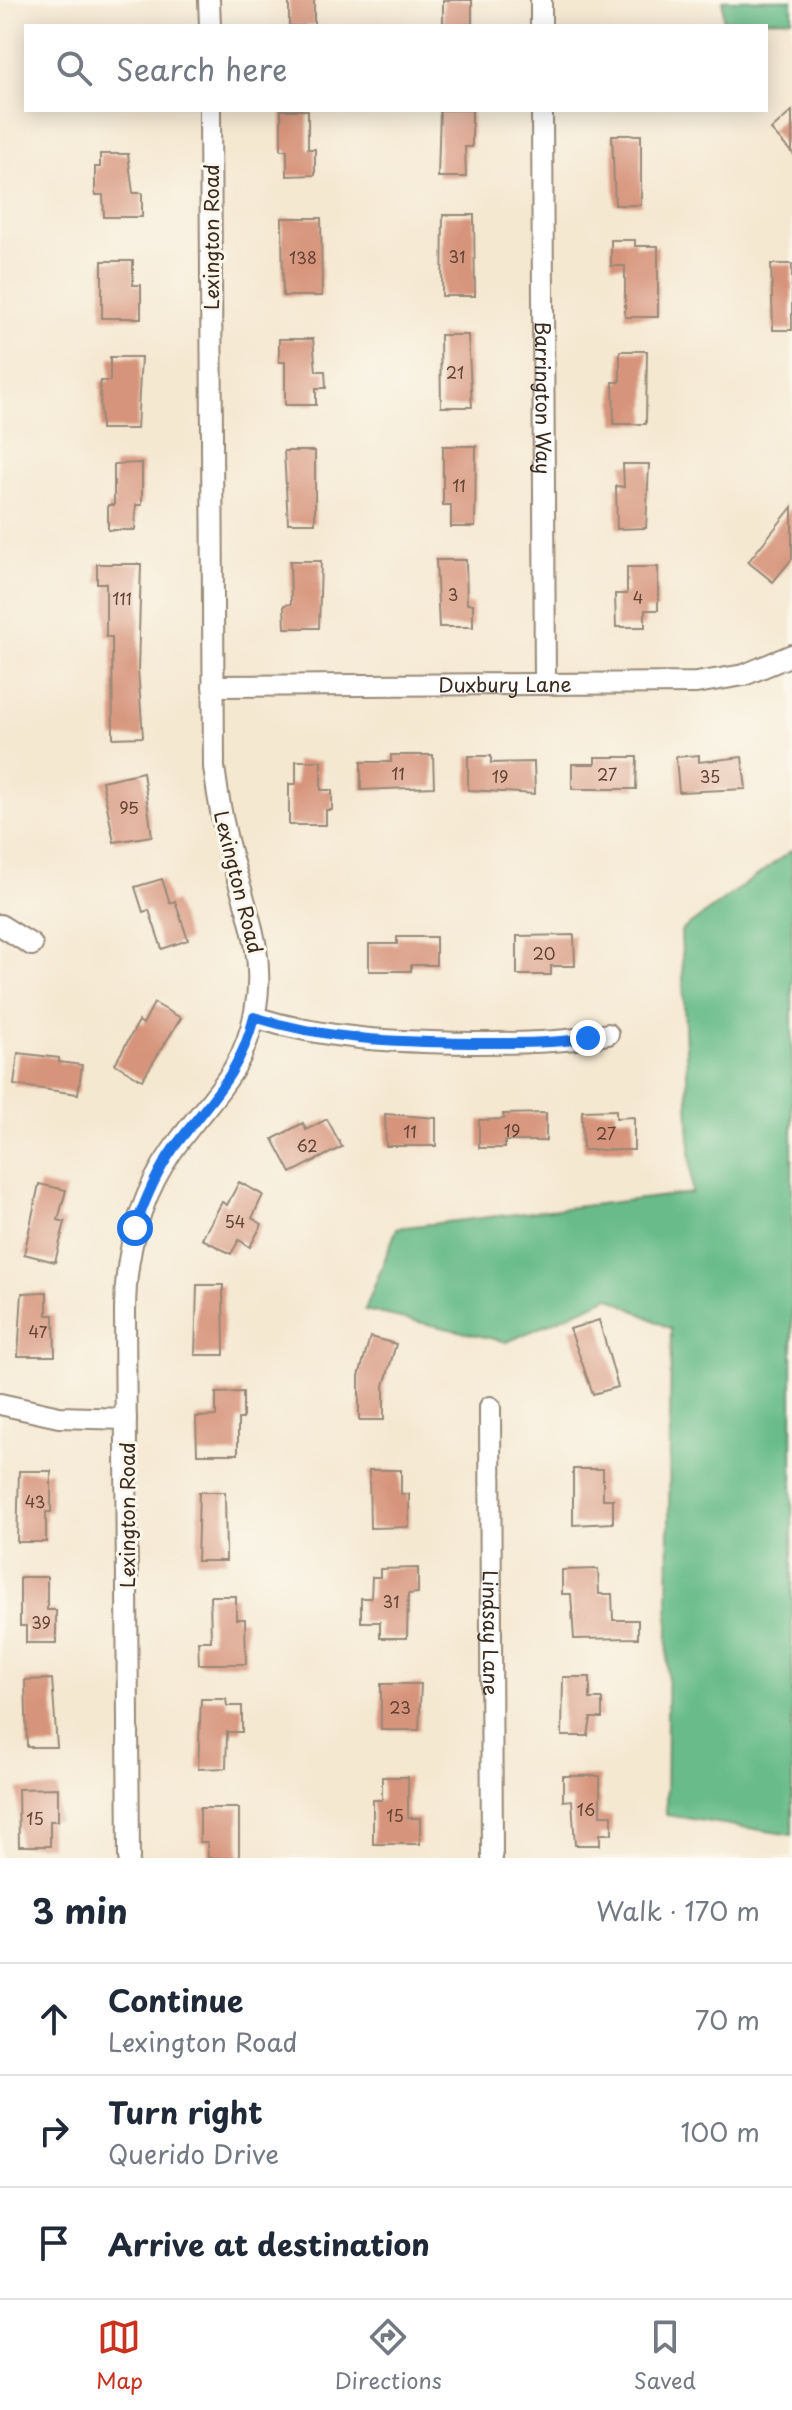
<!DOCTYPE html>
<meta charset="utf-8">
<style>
:root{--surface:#fff;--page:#f2f2f3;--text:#1f2937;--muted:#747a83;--line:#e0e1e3;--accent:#c8321e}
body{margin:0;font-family:"Playpen Sans",sans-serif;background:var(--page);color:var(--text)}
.stop{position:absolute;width:24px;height:24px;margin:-18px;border:6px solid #1a73e8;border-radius:50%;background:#fff}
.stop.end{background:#1a73e8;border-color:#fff;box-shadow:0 2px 8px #0008}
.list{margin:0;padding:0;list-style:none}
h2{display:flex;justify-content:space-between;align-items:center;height:104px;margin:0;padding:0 32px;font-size:34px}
h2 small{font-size:26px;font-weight:400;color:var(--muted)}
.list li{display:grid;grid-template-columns:52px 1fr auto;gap:24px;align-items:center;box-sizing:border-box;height:112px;padding:0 32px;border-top:2px solid var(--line)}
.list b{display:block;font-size:30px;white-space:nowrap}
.list p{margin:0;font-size:26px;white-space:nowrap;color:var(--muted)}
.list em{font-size:26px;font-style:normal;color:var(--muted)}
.icon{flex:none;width:44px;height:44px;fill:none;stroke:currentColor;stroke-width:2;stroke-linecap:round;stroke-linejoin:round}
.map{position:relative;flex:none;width:792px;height:1858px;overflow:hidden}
.search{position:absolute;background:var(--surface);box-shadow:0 4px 20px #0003;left:24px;right:24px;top:24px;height:88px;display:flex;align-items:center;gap:20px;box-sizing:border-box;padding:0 28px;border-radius:0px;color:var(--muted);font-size:30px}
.sheet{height:440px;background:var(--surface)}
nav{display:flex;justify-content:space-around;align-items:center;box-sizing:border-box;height:112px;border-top:2px solid var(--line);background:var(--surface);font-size:22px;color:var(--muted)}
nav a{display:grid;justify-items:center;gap:4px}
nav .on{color:var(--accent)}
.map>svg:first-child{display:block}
</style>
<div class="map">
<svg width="792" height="1858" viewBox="0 0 792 1858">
<rect width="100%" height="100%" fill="#fbf7ec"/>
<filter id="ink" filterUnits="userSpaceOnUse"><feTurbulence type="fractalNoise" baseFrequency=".0125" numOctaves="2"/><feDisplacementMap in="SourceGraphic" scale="16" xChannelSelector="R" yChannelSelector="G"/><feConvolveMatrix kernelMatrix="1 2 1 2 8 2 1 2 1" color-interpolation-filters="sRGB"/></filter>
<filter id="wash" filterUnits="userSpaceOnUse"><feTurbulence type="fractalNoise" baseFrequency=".006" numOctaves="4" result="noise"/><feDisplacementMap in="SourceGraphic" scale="32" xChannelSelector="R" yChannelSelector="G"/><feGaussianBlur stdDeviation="1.8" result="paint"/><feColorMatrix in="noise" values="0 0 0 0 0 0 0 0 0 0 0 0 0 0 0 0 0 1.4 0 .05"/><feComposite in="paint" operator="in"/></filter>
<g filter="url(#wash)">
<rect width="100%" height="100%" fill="#f5e8d1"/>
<g fill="#69bc89" stroke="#527354" stroke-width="2">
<path d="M723,0H792V19L723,21Z"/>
<path d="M792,850V1835L666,1815L671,1329L609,1297L507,1342L365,1310L397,1228L692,1193L681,931Z"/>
</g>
<g id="blocks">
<g fill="#d7947b">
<rect x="289" y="0" width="25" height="26"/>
<path d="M443,0H472V24L443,26Z"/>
<path d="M281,110H308V149H315V175L287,176V150H281Z"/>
<path d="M440,110H472V147H465L466,177H438Z"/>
<path d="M792,111V153L771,130Z"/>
<path d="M612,135H641V205H615Z"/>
<path d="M100,154H128L133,193H142V217H104L103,195H95V167H100Z"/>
<path d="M443,215H474L475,296H442Z"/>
<path d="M282,218H321L322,296H283Z"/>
<path d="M611,240H635V246H658V317H625V266H611Z"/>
<path d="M102,261H133V285H141V318H102Z"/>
<path d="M771,264H792V330H773Z"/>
<path d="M440,335H468L472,407H441Z"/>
<path d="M279,339H313L316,371H325L326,388H316V405H285V362H279Z"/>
<path d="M620,351H647L646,424H614L613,382H620Z"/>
<path d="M110,357H141L137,429H101L100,381H110Z"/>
<path d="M443,446H476L475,527H451V505H443Z"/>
<path d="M284,451H315V523H288Z"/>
<path d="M142,463V505H136L135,530H108V505H114V464Z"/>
<path d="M623,464H649L646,528L617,529L616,486L624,487Z"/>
<path d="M792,507V559L773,582L748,562Z"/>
<path d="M436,560H466L467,604H473V627H439Z"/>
<path d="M290,561H321L319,628H285L284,605L291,604Z"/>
<path d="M97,564H141L138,670L143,737L113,738L112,637H106V583H97Z"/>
<path d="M627,567H658V610H645V627H616L615,594H627Z"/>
<path d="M391,755H433L434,787L361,790V762H391Z"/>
<path d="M699,755V762L742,757L746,789L679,792L676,757Z"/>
<path d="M468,756H491V763L534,762L535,794L468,790Z"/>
<path d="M595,757H637L636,789H572V764H595Z"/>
<path d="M296,761H321V790H332V810H326V825H289V784H296Z"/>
<path d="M143,772L152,836L114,842L102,781Z"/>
<path d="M162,879L170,903L175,901L188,940L162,949L149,910L143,912L135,887Z"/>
<path d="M574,935L575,966H551V975H517V936Z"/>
<path d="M397,937H436V965H411V971H369V944H397Z"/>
<path d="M154,1003L181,1018L142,1080L115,1064L139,1021L143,1024Z"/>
<path d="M18,1053L59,1058V1062L82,1065L78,1094L14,1085Z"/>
<path d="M616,1110V1118L634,1117V1150H583L582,1111Z"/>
<path d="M546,1113V1141H505V1148H479V1120L504,1119L503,1114Z"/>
<path d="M385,1114L436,1118V1146H386Z"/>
<path d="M327,1119L342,1147L291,1173L273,1139L303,1123L306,1130Z"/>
<path d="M239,1182L263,1195L252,1218L262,1224L250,1247L239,1240L231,1254L202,1239L222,1202L227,1205Z"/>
<path d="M39,1184L66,1190L58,1220L65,1222L55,1262L24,1254Z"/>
<path d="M197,1285H223L224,1355H195Z"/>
<path d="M47,1292V1315H54L55,1356H18L22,1293Z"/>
<path d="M599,1320L618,1387L593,1394L570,1329Z"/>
<path d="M370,1337L396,1344L384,1386V1420H359V1376Z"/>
<path d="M243,1392V1419H238V1454H197L196,1417L216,1416V1393Z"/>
<path d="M573,1469H603V1499H613V1523L573,1525Z"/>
<path d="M369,1470H401V1494H409V1527L370,1528Z"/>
<path d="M19,1471H51V1512H46V1542H17Z"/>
<path d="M199,1492H225L226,1561H197Z"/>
<path d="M418,1568V1593L408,1594L407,1638H380V1622H361V1598H371L372,1577H380V1569Z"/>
<path d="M598,1569L599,1594H612L613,1620H638V1638L574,1639L571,1594H562V1570Z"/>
<path d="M20,1577H47V1610H56V1643H26V1626H20Z"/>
<path d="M210,1596H236V1619H245L246,1664H199L198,1641H211Z"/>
<path d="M563,1677H590V1699H602V1718H591L588,1736H562Z"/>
<path d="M52,1679L57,1747H27L25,1680Z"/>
<path d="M381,1684H421L419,1730H381Z"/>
<path d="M201,1699H226L227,1706H242V1732H227L226,1768L198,1769Z"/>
<path d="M563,1776H600V1815H612V1834H600V1845H575L572,1800L563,1801Z"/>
<path d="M382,1777H408V1818H420V1844H373V1800H382Z"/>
<path d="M58,1788V1821H50V1846H19L18,1789Z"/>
<path d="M200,1808H239V1858H208L207,1842H200Z"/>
</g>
</g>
</g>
<g filter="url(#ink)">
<use href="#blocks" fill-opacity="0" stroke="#988978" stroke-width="2"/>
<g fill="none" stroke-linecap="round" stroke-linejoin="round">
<g stroke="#988978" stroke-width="24">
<g id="minor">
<path d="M209,0L210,26"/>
<path d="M541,0V26"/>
<path id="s1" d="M542,110L545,684"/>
<path id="s2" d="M213,686L696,683L744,675L792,655"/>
<path d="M0,925L32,945"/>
<path d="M254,1017C327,1040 397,1042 473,1043C519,1043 563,1043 608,1034"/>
<path d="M0,1404L59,1417L126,1419"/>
<path id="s3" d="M490,1407L492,1858"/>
<path d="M129,1858L125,1313C125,1255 138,1200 172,1151C207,1100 242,1078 255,1012C266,957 248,914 233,863C224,831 218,799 214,767L210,110"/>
</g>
</g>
<use href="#minor" stroke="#fff" stroke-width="20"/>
</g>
</g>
<g fill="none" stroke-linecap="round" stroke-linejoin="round" filter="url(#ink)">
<path stroke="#1a73e8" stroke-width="10" d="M135,1228C145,1200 156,1173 173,1149C207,1103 240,1076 254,1017C327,1040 396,1042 471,1043C510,1043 549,1044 588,1038"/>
</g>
<g text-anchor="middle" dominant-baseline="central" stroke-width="6" stroke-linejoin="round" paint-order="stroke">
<g font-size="16" fill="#624435">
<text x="457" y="256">31</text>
<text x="303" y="257">138</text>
<text x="455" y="372">21</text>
<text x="459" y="485">11</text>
<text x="453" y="594">3</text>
<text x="638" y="597">4</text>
<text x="122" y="598">111</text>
<text x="398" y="773">11</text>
<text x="607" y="774">27</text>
<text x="500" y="776">19</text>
<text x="710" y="776">35</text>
<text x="129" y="807">95</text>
<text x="544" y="953">20</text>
<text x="512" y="1130">19</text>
<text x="410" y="1131">11</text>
<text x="606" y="1133">27</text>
<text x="307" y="1145">62</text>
<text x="235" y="1221">54</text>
<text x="38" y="1331">47</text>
<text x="35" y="1501">43</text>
<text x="391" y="1601">31</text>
<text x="41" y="1622">39</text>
<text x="400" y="1707">23</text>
<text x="586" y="1809">16</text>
<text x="395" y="1815">15</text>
<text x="35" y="1818">15</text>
</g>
<g font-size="20" fill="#3b2a1e" stroke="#fbf7ec">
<text transform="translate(211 237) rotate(-90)">Lexington Road</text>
<text stroke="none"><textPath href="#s1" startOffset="288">Barrington Way</textPath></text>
<text stroke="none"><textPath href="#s2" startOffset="292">Duxbury Lane</textPath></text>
<text transform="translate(239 882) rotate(76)">Lexington Road</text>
<text transform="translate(127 1515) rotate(-90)">Lexington Road</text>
<text stroke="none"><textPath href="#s3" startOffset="226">Lindsay Lane</textPath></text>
</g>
</g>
</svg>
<div class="stop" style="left:135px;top:1228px"></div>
<div class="stop end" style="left:588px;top:1038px"></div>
<div class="search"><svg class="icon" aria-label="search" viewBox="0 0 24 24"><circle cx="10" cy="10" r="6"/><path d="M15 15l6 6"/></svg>Search here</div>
</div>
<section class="sheet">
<h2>3 min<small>Walk · 170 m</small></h2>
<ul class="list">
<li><svg class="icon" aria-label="ahead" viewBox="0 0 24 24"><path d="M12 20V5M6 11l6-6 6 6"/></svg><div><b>Continue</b><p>Lexington Road</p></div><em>70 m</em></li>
<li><svg class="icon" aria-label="right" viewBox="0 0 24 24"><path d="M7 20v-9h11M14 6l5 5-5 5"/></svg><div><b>Turn right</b><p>Querido Drive</p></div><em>100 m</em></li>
<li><svg class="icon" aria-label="arrive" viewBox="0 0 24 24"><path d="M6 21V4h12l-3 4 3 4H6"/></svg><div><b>Arrive at destination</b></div></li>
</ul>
</section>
<nav>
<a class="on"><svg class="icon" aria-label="map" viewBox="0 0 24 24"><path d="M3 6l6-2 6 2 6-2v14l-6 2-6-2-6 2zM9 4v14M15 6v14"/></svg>Map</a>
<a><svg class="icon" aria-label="directions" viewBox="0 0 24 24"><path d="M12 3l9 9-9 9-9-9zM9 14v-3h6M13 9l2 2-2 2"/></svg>Directions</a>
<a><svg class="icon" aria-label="saved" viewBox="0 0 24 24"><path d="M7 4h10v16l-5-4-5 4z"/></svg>Saved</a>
</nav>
